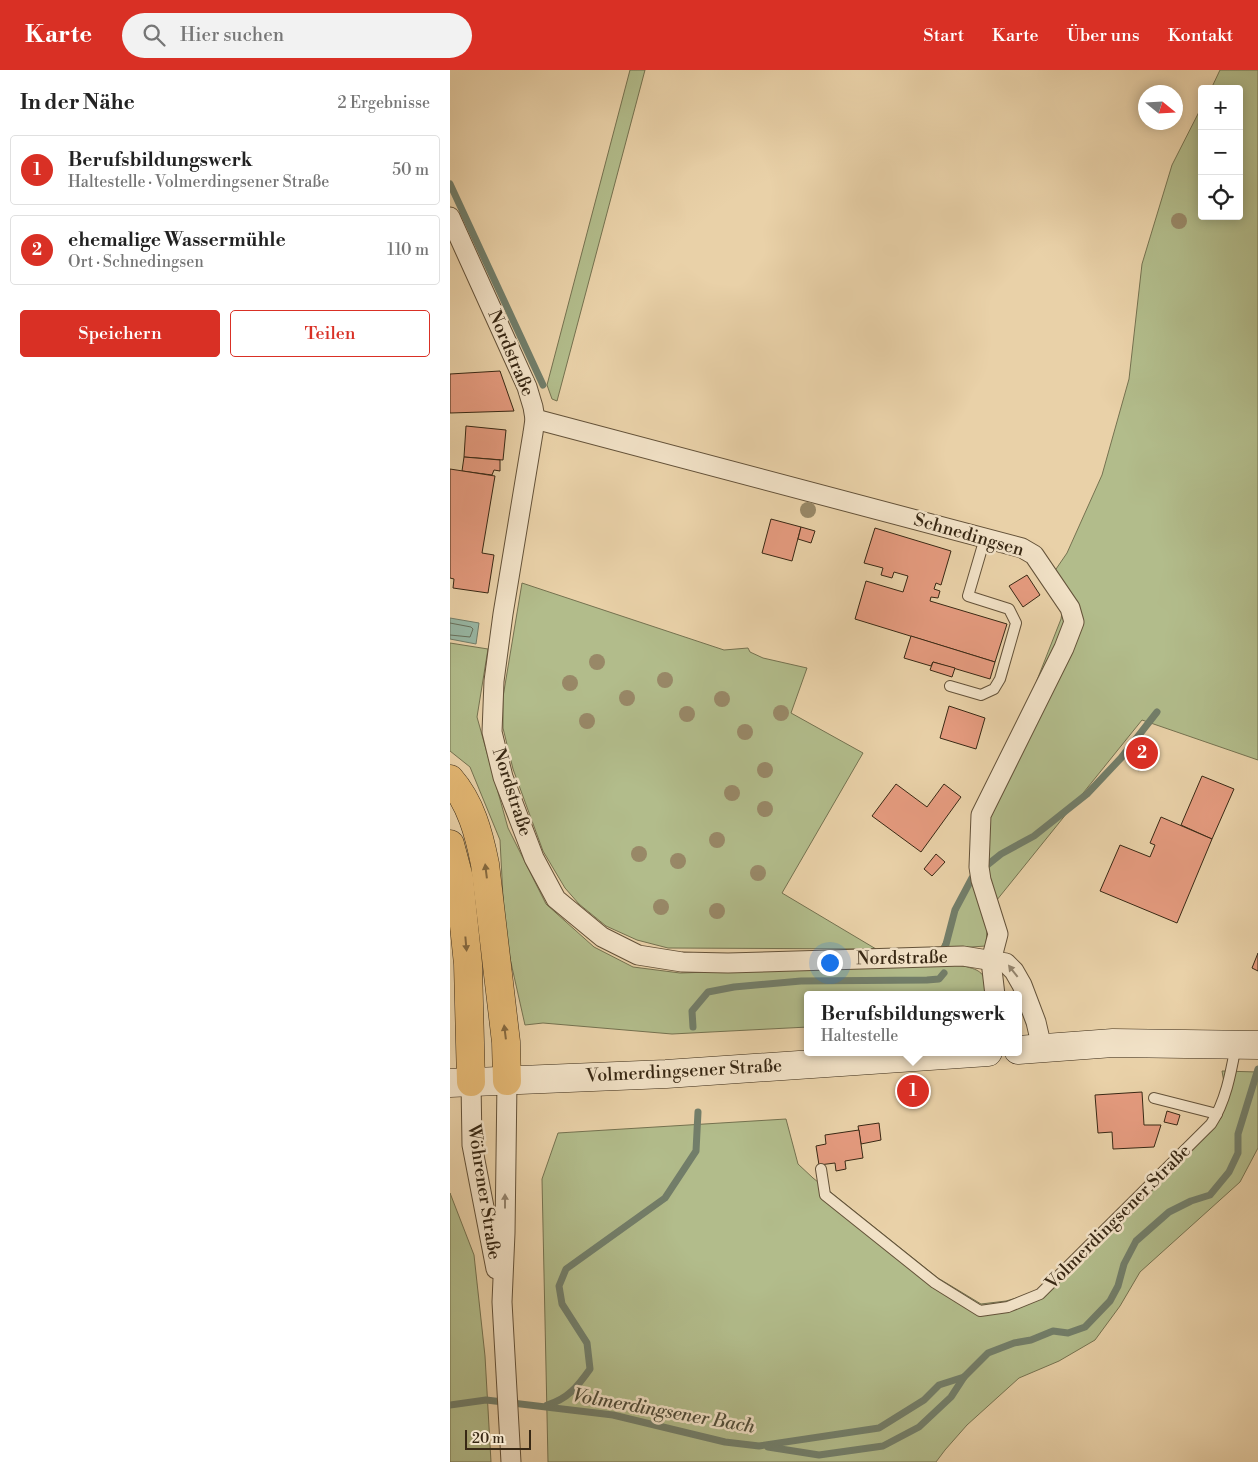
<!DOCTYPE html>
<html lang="de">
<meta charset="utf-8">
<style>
:root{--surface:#fff;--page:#f2f2f2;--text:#222;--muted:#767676;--line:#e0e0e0;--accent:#d93025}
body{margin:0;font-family:"Libre Bodoni",serif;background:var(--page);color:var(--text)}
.controls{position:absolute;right:15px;top:15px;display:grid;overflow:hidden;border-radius:5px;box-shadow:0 2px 12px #0003}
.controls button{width:45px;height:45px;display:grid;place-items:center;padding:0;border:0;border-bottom:1px solid var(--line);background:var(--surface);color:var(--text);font:25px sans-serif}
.compass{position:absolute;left:688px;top:15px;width:45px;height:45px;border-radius:50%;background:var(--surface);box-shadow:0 2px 12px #0003;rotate:108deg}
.scale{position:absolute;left:15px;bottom:12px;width:66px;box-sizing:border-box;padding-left:5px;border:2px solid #382814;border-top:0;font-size:14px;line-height:18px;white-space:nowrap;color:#382814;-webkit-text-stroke:4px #f1e1c6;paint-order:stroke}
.you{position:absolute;left:379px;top:892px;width:18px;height:18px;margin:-12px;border:4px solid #fff;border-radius:50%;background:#1a73e8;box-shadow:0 0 0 8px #1a73e833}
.badge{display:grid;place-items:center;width:32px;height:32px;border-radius:50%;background:var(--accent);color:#fff;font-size:16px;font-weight:700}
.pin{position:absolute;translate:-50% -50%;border:2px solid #fff;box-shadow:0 1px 5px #0006}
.popup{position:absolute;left:354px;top:921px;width:218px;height:65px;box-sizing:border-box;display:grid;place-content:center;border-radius:5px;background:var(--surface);filter:drop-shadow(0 1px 4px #0005);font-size:16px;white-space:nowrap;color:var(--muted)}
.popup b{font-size:19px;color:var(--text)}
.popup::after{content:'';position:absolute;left:50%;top:100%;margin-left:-10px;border:10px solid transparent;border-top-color:var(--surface)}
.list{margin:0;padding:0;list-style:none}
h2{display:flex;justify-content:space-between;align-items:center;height:65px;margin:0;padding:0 20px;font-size:21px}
h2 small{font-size:16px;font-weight:400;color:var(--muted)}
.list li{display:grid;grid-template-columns:32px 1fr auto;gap:15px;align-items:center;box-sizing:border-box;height:70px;margin:0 10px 10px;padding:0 10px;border:1px solid var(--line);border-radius:5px}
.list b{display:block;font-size:19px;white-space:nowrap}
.list p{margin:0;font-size:16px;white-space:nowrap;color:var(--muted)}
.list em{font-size:16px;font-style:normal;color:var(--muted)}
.actions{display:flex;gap:10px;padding:15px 20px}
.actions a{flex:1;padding:11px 0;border:1px solid var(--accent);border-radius:5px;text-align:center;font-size:18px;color:var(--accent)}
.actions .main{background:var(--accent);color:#fff}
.icon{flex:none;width:28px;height:28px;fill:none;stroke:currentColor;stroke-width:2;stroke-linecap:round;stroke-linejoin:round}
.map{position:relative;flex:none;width:808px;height:1392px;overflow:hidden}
header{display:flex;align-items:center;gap:30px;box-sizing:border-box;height:70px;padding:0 25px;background:var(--accent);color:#fff}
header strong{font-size:24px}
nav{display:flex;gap:28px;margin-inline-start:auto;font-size:18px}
.search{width:350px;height:45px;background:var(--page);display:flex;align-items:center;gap:12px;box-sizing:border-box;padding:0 18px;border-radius:28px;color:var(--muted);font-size:19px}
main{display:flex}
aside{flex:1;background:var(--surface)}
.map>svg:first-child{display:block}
</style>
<header>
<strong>Karte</strong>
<div class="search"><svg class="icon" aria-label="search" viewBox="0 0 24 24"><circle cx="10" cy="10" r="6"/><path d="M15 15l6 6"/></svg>Hier suchen</div>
<nav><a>Start</a><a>Karte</a><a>Über uns</a><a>Kontakt</a></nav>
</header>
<main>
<aside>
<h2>In der Nähe<small>2 Ergebnisse</small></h2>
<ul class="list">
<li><span class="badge">1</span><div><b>Berufsbildungswerk</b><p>Haltestelle · Volmerdingsener Straße</p></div><em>50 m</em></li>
<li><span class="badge">2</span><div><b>ehemalige Wassermühle</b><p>Ort · Schnedingsen</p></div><em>110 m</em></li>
</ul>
<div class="actions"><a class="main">Speichern</a><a>Teilen</a></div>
</aside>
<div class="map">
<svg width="808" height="1392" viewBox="0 0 808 1392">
<rect width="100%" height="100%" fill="#e9d1a8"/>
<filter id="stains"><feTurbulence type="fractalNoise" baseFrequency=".004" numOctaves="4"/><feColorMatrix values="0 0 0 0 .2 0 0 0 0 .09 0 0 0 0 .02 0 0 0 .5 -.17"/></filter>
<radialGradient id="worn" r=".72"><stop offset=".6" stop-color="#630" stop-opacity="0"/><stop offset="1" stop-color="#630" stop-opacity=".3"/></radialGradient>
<g fill="#b2bc8b" stroke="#757250">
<path d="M180,0H195L107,331L102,329L97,315Z"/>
<path d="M770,0H808V690L692,650L538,841L536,876L490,879L499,862L525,798L540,730L611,549L614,530L604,502L617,483L652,405L679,309L692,194L722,95L752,36V146H789V19H761Z"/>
<path d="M72,513L274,580L298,578L300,582L313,588L357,598L341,643L413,683L332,823L426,879L218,878L187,870L156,856L129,834L115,818L93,781L63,699L53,658V627Z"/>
<path d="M0,573L38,579L27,647L58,758L96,834L144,877L183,897L230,903L505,894C528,900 535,898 539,925H358V957L222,964L93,953L75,955L55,866L50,770L20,697L0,681Z"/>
<path d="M772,1001L808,1002V1078L790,1112L690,1202L670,1236L645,1270L609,1291L569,1308L517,1355L495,1380L486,1392H98L92,1109L108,1063L336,1049L348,1094L363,1108L488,1208L531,1234L556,1231L587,1222L758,1052L775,1018Z"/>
<path d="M0,1123L24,1185L35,1286L41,1392H0Z"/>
</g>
<path fill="#98b7a4" stroke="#727e6a" d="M0,548L29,553L26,574L0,569Z"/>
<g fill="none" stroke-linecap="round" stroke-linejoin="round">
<path stroke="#68705c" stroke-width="1" d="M0,553L21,557L23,559L20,567L0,565"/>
<g stroke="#727e6a" stroke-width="7">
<path d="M0,114L93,315"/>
<path d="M536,796L551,784L584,766L637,724L671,688L707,642"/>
<path d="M494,882L505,840L522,808"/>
<path d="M243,957L242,941L258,922L284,917L351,911L477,910L489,909L494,903"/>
<path d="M0,1335L36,1330L163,1345L275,1372L309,1376L429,1358L474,1330L489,1315L514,1307L538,1283L564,1273L581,1270L603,1261L618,1263L635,1257L660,1231L668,1216L674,1194L686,1171L719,1142L741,1131L760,1125L779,1102L788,1083V1064L808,999"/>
<path d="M97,1335C118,1329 128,1316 140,1299L137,1273L112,1234L109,1216L116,1199L215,1128L246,1081L248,1042"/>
<path d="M318,1377L369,1385L433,1376L469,1357L501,1327L514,1307"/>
</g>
</g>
<g fill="#e59b7f" stroke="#382814">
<path d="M50,301L64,341L0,343V304Z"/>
<path d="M16,356L56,360L53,390L14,387Z"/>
<path d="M14,387L50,390V401L44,400L42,405L12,401Z"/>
<path d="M0,399L45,406L32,483L44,485L38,523L3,518L4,509L0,508Z"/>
<path d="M321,449L351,457L342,491L312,483Z"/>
<path d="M351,457L365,461L361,473L348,469Z"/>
<path d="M425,458L501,481L491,515L486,513L484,519L490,521L488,528L481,527L480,531L557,554L545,592L405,549L416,511L453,522L458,506L444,502L442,508L431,505L433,498L414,493Z"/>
<path d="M577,505L590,525L573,537L559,516Z"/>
<path d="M461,566L545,592L540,609L483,592L481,596L454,588Z"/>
<path d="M483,592L505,598L502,607L480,600Z"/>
<path d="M499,636L535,648L526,679L490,668Z"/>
<path d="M695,666L708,676L689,701L676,690Z"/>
<path d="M752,706L784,719L762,769L731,755Z"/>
<path d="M446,714L477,737L494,714L511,727L471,782L422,746Z"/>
<path d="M711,747L762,769L727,853L650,821L670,775L700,787L705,775L700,773Z"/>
<path d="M486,784L495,792L482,806L474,799Z"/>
<path d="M808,883V901L802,898Z"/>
<path d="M692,1022L694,1055H711L704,1077L663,1079L662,1062L648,1063L645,1025Z"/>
<path d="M717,1041L730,1045L727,1055L714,1052Z"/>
<path d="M429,1053L431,1070L411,1074L408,1056Z"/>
<path d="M409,1060L413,1088L395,1091L396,1099L386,1101L385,1093L369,1095L366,1076L376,1074L375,1065Z"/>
</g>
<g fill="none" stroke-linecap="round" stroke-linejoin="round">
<g stroke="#645239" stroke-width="12">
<g id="lane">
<path d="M500,616L531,625L544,619L550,609L566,553L559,539L518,526L535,468"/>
<path d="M704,1028L767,1044"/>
<path d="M371,1099L375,1125L485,1213L530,1241L558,1237L590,1224L761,1054C776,1031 781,1002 786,975"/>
</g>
</g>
<g stroke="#645239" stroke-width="21">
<g id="street">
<path d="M0,147L77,317L83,337L85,349L83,363L53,544L44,611L42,662L53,707L84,788L106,829L152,867L188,885L232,892L278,893L513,886L556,893L564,901L572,915L586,952L592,978"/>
<path d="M85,349L572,478L584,485L620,538L624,552L614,578L531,745L529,797L531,810L548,864L541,891L545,925"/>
<path d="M57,1011L55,1163L52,1232L61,1392"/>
<path d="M21,1012L22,1075L46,1199"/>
</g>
</g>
<g stroke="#382814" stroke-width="29">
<g id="secondary">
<path d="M568,980L663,973L808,975"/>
<path d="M0,1013L216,1004L538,982"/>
</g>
</g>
<g stroke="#382814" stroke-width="29">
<g id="highway">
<path d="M0,709C21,733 29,764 35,794L56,972L57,1011"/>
<path d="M0,774L9,808L18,894L21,1012"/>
</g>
</g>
<use href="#lane" stroke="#f1e1c6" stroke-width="10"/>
<use href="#street" stroke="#f1e1c6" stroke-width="19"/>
<use href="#secondary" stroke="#f1e1c6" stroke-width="28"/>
<use href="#highway" stroke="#e4b874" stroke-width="28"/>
</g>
<g fill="#988867">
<circle cx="729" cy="151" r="8"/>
<circle cx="358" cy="440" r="8"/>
<circle cx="147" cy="592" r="8"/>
<circle cx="215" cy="610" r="8"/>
<circle cx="120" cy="613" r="8"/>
<circle cx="177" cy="628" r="8"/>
<circle cx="272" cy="629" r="8"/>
<circle cx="331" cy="643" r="8"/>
<circle cx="237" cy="644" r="8"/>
<circle cx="137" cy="651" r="8"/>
<circle cx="295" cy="662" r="8"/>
<circle cx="315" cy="700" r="8"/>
<circle cx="282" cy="723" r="8"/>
<circle cx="315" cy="739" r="8"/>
<circle cx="267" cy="770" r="8"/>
<circle cx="189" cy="784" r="8"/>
<circle cx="228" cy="791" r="8"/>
<circle cx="308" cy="803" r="8"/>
<circle cx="211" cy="837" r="8"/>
<circle cx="267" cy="841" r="8"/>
</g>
<defs><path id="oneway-solid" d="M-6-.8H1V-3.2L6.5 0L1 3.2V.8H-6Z" transform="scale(1.25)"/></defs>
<g fill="#85693f">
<use href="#oneway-solid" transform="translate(36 801) rotate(-97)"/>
<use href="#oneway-solid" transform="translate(16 874) rotate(85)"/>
<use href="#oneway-solid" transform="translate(55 962) rotate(-97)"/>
</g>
<g fill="#94846d">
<use href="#oneway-solid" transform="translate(563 901) rotate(-128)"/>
<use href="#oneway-solid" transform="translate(55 1131) rotate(-90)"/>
</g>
<g text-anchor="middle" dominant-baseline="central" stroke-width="5" stroke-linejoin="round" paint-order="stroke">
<g font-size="18" fill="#382814" stroke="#f1e1c6">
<text transform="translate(61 283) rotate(67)">Nordstraße</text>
<text transform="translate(519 465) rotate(16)">Schnedingsen</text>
<text transform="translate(62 722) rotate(72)">Nordstraße</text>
<text transform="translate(452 888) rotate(-1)">Nordstraße</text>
<text transform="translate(234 1001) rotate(-3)">Volmerdingsener Straße</text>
<text transform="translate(34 1122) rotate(81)">Wöhrener Straße</text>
<text transform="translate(668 1147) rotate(-45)">Volmerdingsener Straße</text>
</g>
<g font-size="19" font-style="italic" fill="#504c38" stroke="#f1e1c6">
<text transform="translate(214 1341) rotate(10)">Volmerdingsener Bach</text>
</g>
</g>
<rect width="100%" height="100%" filter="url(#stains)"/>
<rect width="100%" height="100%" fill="url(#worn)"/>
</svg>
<div class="controls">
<button>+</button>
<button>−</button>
<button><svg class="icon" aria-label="locate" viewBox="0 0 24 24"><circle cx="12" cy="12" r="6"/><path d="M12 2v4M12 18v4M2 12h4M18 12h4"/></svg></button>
</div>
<svg class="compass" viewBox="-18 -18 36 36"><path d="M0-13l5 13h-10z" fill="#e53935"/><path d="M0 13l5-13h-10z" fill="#767676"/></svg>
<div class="scale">20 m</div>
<div class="you"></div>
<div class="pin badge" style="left:463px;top:1021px">1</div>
<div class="popup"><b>Berufsbildungswerk</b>Haltestelle</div>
<div class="pin badge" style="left:692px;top:683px">2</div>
</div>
</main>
